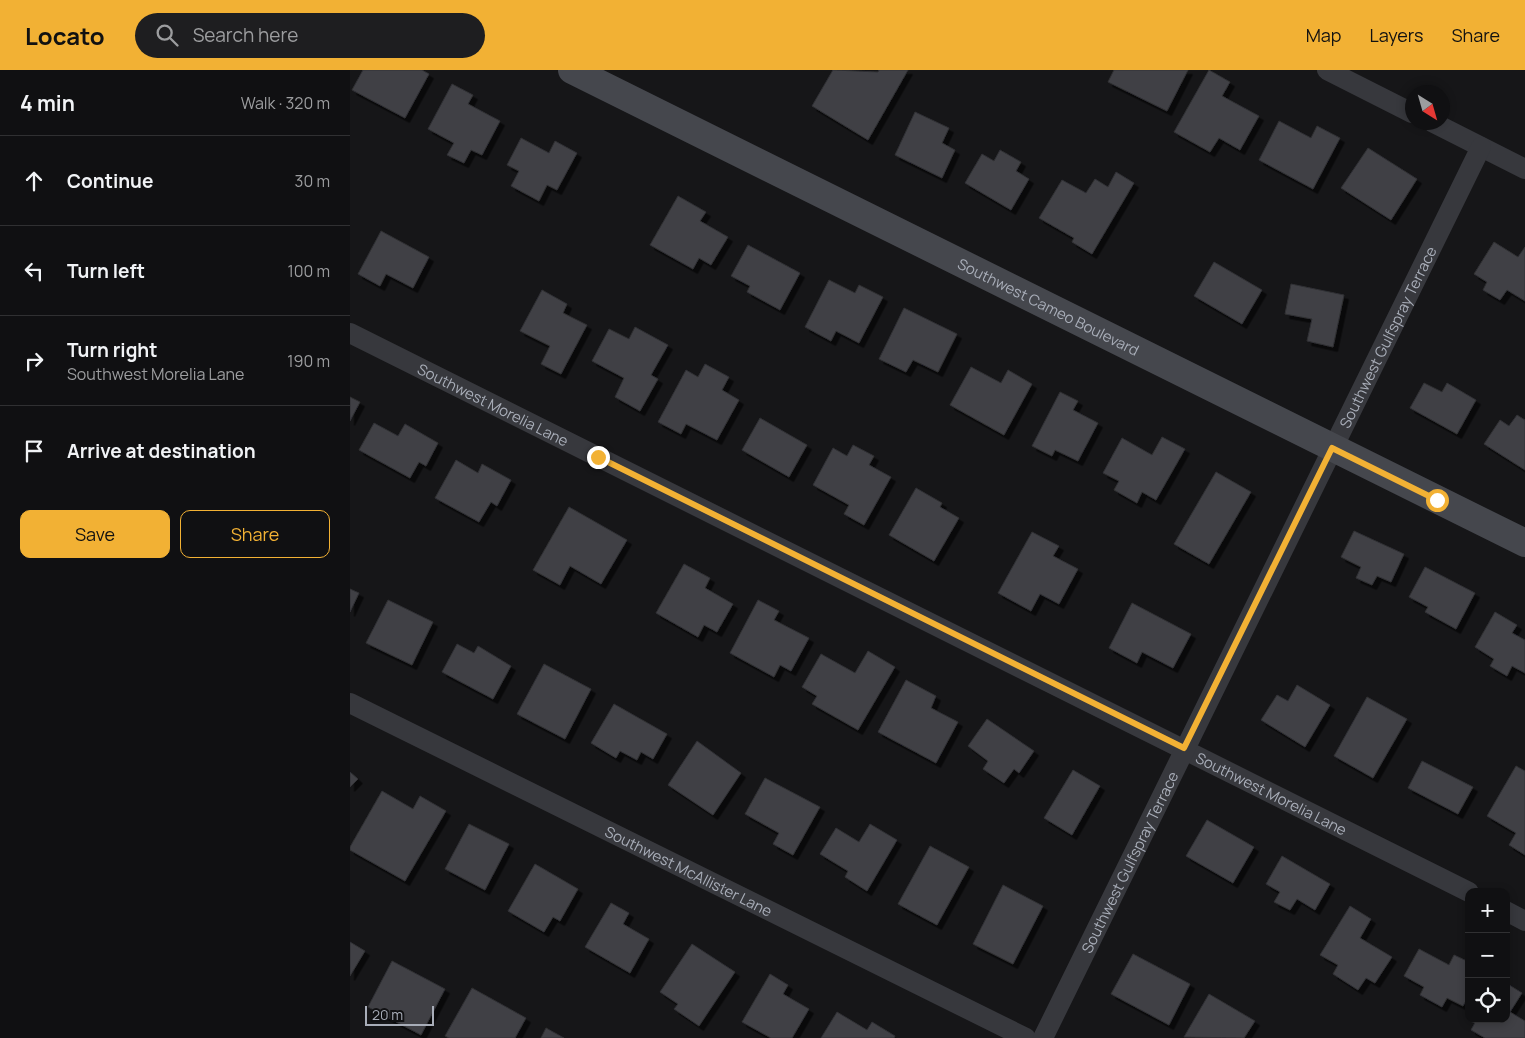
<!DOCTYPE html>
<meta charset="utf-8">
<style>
:root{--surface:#101012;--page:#1e1e20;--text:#f1f3f6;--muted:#9c9d9f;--line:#303032;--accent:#f2b134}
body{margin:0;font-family:Manrope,sans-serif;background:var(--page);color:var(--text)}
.controls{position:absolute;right:15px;bottom:15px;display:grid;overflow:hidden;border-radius:10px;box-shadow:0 2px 8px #0003}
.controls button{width:45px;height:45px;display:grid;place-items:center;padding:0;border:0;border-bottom:1px solid var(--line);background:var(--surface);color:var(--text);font:25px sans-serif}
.compass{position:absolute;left:1055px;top:15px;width:45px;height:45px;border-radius:50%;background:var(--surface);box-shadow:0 2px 8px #0003;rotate:143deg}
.scale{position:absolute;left:15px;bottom:12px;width:69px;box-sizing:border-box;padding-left:5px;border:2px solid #a8adb8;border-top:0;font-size:14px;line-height:18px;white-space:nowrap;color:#a8adb8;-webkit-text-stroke:4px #111113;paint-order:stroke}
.stop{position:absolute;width:15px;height:15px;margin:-11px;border:4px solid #f2b134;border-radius:50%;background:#fff}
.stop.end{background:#f2b134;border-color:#fff;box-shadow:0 1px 5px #0008}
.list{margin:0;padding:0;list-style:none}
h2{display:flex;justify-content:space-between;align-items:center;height:65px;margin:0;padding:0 20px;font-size:21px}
h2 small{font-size:16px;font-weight:400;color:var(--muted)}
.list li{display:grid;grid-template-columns:32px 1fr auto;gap:15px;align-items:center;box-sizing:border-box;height:90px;padding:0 20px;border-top:1px solid var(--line)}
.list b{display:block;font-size:19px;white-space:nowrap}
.list p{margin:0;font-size:16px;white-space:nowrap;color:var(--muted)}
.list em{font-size:16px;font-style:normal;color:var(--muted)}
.actions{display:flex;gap:10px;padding:15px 20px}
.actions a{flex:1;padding:11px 0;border:1px solid var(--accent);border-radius:10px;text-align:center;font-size:18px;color:var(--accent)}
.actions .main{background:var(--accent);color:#111}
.icon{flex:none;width:28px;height:28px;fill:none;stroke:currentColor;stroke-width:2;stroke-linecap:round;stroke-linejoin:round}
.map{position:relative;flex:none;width:1175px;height:968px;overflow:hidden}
header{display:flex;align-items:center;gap:30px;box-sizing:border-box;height:70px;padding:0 25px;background:var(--accent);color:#111}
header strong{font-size:24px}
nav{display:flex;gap:28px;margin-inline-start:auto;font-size:18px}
.search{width:350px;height:45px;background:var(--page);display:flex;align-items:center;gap:12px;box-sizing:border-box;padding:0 18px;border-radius:28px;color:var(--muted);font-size:19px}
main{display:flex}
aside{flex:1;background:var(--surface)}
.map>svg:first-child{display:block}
</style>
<header>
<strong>Locato</strong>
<div class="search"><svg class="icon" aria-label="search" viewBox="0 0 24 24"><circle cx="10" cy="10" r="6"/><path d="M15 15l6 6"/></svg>Search here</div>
<nav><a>Map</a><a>Layers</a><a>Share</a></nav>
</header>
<main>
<aside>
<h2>4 min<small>Walk · 320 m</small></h2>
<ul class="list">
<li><svg class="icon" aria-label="ahead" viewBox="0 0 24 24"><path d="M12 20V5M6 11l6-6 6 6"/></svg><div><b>Continue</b></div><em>30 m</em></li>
<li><svg class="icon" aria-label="left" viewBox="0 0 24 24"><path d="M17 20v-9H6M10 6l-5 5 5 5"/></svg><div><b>Turn left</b></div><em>100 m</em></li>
<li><svg class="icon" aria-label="right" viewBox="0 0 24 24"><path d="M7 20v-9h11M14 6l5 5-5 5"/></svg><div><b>Turn right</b><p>Southwest Morelia Lane</p></div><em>190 m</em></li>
<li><svg class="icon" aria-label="arrive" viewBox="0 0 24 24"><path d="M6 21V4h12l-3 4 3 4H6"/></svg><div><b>Arrive at destination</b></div></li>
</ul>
<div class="actions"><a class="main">Save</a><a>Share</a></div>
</aside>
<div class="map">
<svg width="1175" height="968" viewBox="0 0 1175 968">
<defs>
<filter id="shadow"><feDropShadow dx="4.5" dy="4.5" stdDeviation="0" flood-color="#0009"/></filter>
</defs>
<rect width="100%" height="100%" fill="#161618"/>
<g fill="#404145" stroke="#303034" filter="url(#shadow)">
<path d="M13,0H72L79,4L55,48L2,20Z"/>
<path d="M483,0L528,2L529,0H558L518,70L462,36Z"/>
<path d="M764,0H838L817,41L758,12Z"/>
<path d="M859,0L880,12L872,26L909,46L890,80L869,68L860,82L824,62Z"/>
<path d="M102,14L123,25L118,34L150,51L132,85L121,80L114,93L97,85L104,73L78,59Z"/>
<path d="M565,42L599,58L592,73L605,80L592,108L545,85Z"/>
<path d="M929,51L961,68L967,56L990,68L963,119L909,90Z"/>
<path d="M171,68L199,83L205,71L227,83L207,120L197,115L189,131L161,116L169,101L157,95Z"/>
<path d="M1018,78L1067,109L1041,150L991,118Z"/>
<path d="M650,80L671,92L666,101L679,109L661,140L615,113L632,84L644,91Z"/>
<path d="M766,102L784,113L742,184L722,172L724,168L689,148L712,110L736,123L745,109L758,117Z"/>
<path d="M328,126L356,142L350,151L378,167L361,195L349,188L343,199L300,175Z"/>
<path d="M31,161L79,187L63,218L36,204L30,216L8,204Z"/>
<path d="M1144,172L1168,187L1175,177V231L1157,220L1150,230L1133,220L1137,212L1124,204Z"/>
<path d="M398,175L450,203L430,240L397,222L400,216L381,206Z"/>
<path d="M864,192L912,220L892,254L844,226Z"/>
<path d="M479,210L505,223L509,215L533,227L509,273L486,261L481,271L455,257Z"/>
<path d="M941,214L994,225L983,277L957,271L962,249L935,244Z"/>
<path d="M192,220L217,234L213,243L237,255L211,304L191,294L200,276L170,261Z"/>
<path d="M554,238L607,264L588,302L563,290L556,302L529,289Z"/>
<path d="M285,257L318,275L301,305L308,309L290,341L265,327L274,308L242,291L259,259L279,269Z"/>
<path d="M355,294L379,307L372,320L389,330L367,370L336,354L331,364L308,352L336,300L348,307Z"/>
<path d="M621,297L651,313L658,300L682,314L654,365L600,335Z"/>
<path d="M1074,313L1092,322L1097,313L1126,330L1107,364L1060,338Z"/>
<path d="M710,322L728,331L723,340L748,353L728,391L705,380L702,386L682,376Z"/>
<path d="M0,327L10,332L0,351Z"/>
<path d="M1167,345L1175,350V400L1134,374L1150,350L1159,356Z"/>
<path d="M410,348L457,375L439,407L392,380Z"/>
<path d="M24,353L48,366L55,354L88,373L76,396L69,392L60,408L9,380Z"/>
<path d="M812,367L835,379L806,430L792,422L787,433L764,420L769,411L753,403L772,368L802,385Z"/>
<path d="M503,375L524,386L519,395L541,407L514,455L494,444L499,435L463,415L483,378L497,386Z"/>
<path d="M106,390L128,403L132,394L161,410L147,436L141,432L129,452L85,428Z"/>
<path d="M866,402L901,422L859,494L824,474Z"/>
<path d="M566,418L592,433L590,437L609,448L584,491L539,465Z"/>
<path d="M219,437L277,470L251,514L220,496L210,515L183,500Z"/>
<path d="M1004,461L1054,484L1041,512L1027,506L1022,515L1006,508L1011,497L991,487Z"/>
<path d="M682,462L709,476L703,486L728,499L709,534L690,524L681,541L648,523Z"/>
<path d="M334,494L360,508L355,518L383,534L367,562L354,555L348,567L306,543Z"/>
<path d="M1075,497L1125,523L1106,559L1075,542L1078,537L1059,527Z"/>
<path d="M0,519L9,523L0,542Z"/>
<path d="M38,530L83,552L62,595L16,573Z"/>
<path d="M408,530L429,541L424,550L459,568L441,601L430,595L424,607L380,583Z"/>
<path d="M782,533L841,564L823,598L792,582L787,593L759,578Z"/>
<path d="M1145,542L1167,555L1162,563L1175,570V603L1162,596L1157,606L1140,596L1144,589L1125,577Z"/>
<path d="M107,574L124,583L128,576L161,596L143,629L92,602Z"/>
<path d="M518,581L545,597L508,660L462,634L467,626L452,617L471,584L505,603Z"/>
<path d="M194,594L241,619L215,669L167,644Z"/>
<path d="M556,610L586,626L581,638L608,652L586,693L528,662Z"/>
<path d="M947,615L980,635L955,677L911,650L927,625L938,631Z"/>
<path d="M1017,627L1057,649L1023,708L984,686Z"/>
<path d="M264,634L317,664L303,689L291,682L287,690L270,681L266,688L241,673Z"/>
<path d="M637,649L684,681L669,703L664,699L654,713L633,699L638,691L618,676Z"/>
<path d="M347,671L391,703L363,745L318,715Z"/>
<path d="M1072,691L1123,717L1108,744L1058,718Z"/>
<path d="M1166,696L1175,701V785L1159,775L1166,763L1137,746Z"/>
<path d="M723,700L750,716L722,765L694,748Z"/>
<path d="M0,702L8,709L0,717Z"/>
<path d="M415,708L470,737L443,785L423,774L429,763L395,744Z"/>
<path d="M32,721L63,739L70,726L96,741L55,811L0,780V777Z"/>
<path d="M857,750L904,777L883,813L836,786Z"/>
<path d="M119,754L159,774L135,820L95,799Z"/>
<path d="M520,754L547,770L517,821L495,807L498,801L470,784L486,758L509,772Z"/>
<path d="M580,776L619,797L587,855L548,834Z"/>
<path d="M932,786L980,814L965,840L947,829L940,840L924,832L930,822L916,814Z"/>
<path d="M185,794L228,819L210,851L203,847L194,862L158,841Z"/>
<path d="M653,815L693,836L663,894L623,874Z"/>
<path d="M261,833L279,843L273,854L299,869L280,903L235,877Z"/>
<path d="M1000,836L1021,849L1010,868L1042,887L1025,913L1016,908L1008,920L983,904L988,895L970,885Z"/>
<path d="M0,872L15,881L0,906Z"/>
<path d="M342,874L385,902L349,956L324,939L328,934L310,922Z"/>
<path d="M1069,879L1099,895L1104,885L1119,892V925L1113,936L1097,928L1092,937L1070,925L1074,917L1054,906Z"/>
<path d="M783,884L840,914L819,955L761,924Z"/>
<path d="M42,891L95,919L71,965L18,937Z"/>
<path d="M420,904L438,915L433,924L459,939L442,968H421L392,952Z"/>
<path d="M1156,913L1172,923L1160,942L1175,951V968H1135L1121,960L1127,949H1156Z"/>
<path d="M122,918L176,948L165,968H99L95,966Z"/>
<path d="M859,924L905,951L894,968L834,967Z"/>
<path d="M487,942L517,960L522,952L545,966L544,968H471Z"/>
<path d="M196,958L214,968H191Z"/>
</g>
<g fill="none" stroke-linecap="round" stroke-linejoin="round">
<g stroke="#37383d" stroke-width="20">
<path d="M977,0L1062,43"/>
<path d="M1082,52L1175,99"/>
<path id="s1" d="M0,263L1119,822"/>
<path id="s2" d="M0,633L676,968"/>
<path d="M1156,841L1175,851"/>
<path id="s3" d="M693,968L1131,77"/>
</g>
<path stroke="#45474d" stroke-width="28" id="s4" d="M222,0L1175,473"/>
</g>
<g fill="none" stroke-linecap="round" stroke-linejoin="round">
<path stroke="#f2b134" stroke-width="6" d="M248,387L834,678L982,378L1087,430"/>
</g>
<g text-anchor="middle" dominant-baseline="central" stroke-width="4" stroke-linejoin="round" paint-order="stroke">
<g font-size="15" fill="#a8adb8" stroke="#111113">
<text stroke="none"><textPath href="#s4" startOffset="532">Southwest Cameo Boulevard</textPath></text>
<text stroke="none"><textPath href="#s3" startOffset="781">Southwest Gulfspray Terrace</textPath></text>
<text stroke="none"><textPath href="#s1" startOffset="160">Southwest Morelia Lane</textPath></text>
<text stroke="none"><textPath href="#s1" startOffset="1030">Southwest Morelia Lane</textPath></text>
<text stroke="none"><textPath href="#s3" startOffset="196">Southwest Gulfspray Terrace</textPath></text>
<text stroke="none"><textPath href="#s2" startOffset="378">Southwest McAllister Lane</textPath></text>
</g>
</g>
</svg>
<div class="controls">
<button>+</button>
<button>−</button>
<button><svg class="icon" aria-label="locate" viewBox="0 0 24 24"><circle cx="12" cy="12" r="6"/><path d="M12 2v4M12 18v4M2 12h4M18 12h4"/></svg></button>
</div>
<svg class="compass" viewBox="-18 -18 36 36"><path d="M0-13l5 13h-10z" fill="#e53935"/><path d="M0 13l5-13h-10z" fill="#9c9d9f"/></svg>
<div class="scale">20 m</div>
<div class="stop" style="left:1087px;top:430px"></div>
<div class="stop end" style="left:248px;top:387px"></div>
</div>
</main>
